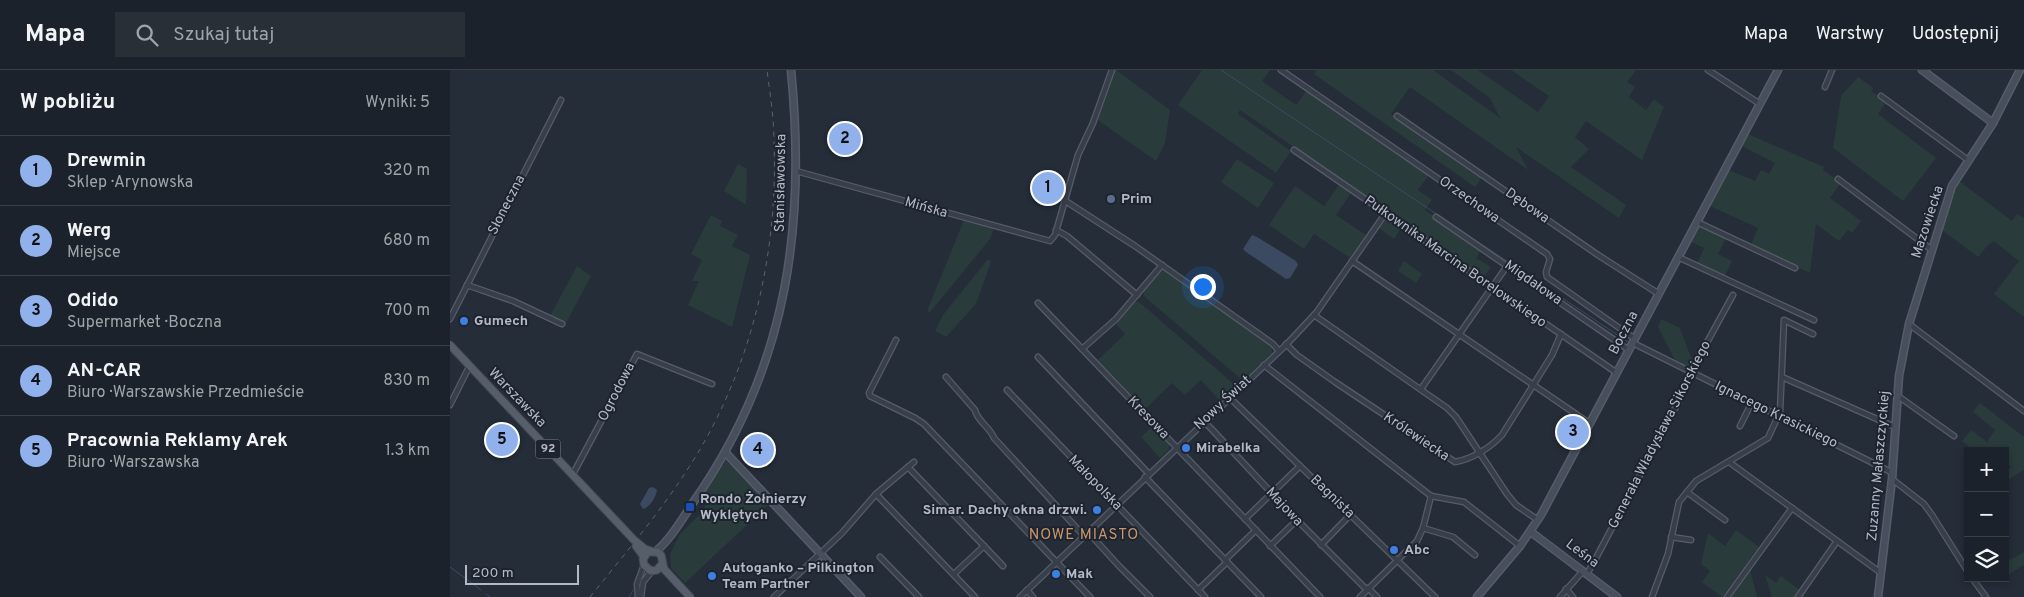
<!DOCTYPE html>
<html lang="pl">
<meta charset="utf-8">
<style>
:root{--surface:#1c222b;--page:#292f37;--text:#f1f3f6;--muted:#a0a4a9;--line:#3a3f47;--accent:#91b1ed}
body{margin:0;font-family:Overpass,sans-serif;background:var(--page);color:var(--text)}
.controls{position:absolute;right:15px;bottom:15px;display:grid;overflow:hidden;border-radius:0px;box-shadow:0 2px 8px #0003}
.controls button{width:45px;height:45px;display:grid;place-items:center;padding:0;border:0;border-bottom:1px solid var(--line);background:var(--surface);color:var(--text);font:25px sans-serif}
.scale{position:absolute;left:15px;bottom:12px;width:114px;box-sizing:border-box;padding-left:5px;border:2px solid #b4bac5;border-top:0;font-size:14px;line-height:18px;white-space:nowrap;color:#b4bac5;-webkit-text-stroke:4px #1d242f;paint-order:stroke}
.you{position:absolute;left:752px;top:216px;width:18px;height:18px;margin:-12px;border:4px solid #fff;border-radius:50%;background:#1a73e8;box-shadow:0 0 0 8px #1a73e833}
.badge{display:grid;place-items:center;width:32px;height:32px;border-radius:50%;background:var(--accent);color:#111;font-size:16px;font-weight:700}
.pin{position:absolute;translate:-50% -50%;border:2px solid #fff;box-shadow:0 1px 5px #0006}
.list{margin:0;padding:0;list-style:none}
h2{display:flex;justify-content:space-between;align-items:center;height:65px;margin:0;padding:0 20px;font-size:21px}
h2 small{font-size:16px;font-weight:400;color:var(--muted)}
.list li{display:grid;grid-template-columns:32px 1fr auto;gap:15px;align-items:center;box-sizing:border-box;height:70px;padding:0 20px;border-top:1px solid var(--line)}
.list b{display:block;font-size:19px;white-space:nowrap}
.list p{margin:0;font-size:16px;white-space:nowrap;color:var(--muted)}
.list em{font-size:16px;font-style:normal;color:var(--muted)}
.icon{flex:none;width:28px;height:28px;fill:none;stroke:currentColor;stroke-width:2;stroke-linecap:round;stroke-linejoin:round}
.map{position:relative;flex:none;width:1574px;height:527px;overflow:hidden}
header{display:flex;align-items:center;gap:30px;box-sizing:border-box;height:70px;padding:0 25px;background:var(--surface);border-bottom:1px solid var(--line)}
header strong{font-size:24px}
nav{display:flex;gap:28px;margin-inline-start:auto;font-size:18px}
.search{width:350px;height:45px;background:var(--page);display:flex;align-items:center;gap:12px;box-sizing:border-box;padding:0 18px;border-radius:0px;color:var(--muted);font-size:19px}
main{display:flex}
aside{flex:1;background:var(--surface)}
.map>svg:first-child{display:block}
</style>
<header>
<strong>Mapa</strong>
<div class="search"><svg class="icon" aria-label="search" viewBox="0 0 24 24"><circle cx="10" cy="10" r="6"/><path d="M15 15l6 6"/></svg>Szukaj tutaj</div>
<nav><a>Mapa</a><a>Warstwy</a><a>Udostępnij</a></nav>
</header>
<main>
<aside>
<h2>W pobliżu<small>Wyniki: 5</small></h2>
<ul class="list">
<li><span class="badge">1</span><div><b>Drewmin</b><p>Sklep · Arynowska</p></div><em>320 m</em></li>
<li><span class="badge">2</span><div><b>Werg</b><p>Miejsce</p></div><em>680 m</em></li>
<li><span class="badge">3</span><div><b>Odido</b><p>Supermarket · Boczna</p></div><em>700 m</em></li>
<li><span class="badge">4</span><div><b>AN-CAR</b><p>Biuro · Warszawskie Przedmieście</p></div><em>830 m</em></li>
<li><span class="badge">5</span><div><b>Pracownia Reklamy Arek</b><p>Biuro · Warszawska</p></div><em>1.3 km</em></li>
</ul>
</aside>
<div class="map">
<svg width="1574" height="527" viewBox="0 0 1574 527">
<rect width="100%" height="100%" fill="#252d39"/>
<g fill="#2a3b3c">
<path d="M666,0L720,40L715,73L706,91L648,50Z"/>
<path d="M752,0H820L812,11L846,35L857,20L979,105L968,120L982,130L975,140L1032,179L1026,188L1041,197L1033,208L790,40L788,44L841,81L826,103L728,35Z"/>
<path d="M867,0H983L1050,48L1040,28L1001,0H1028L1088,42L1099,26L1061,0H1186L1177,12L1185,17L1179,27L1196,40L1204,29L1214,37L1192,90L1136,51L1125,67L1139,79L1121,97L1176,135L1169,148L1066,77L1078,100L960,17L941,44L1032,107L1025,117L864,4Z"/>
<path d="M1408,7L1423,18L1421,21L1436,32L1428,44L1486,88L1453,131L1383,78L1391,26Z"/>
<path d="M1298,64L1374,97L1373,100L1391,113L1380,128L1411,151L1402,163L1398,160L1389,171L1366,154L1360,203L1301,175L1308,158L1260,136L1279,100L1305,111L1311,100L1319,104L1325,93L1292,76Z"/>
<path d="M787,89L824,113L808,138L771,112Z"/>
<path d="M288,94L297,99L296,135L274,121Z"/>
<path d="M1509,111L1562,151L1567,144L1574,148V247L1544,224L1569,191L1544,171L1538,175L1528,187L1492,160Z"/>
<path d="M889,115L901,123L886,145L916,165L900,188L864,164L854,179L819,155L845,116L874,136Z"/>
<path d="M261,145L272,151L270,156L288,165L282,176L300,185L282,257L238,235L249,211H242L252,190L241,184Z"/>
<path d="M939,149L951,158L944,169L929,158L935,150Z"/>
<path d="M514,150L544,158L540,169L480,242L477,241Z"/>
<path d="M1249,156L1276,168L1268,184L1282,191L1275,206L1247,194L1254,178L1241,172Z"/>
<path d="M538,189L541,192L526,234L496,267L485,261L493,245Z"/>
<path d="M954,191L972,204L966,213L948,201Z"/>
<path d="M127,196L141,206L116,253L100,246Z"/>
<path d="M711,200H715L819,273L822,278V283L795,309H791L694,226L693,222Z"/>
<path d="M685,232H689L786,316L770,331L751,310L735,325L722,313L695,339L648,290L675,264L666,254Z"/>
<path d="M1211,249L1230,258L1243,293L1240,297L1238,298L1226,292L1208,257Z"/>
<path d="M1530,333L1574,367V400L1555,411V402L1561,397L1555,388V381H1525L1512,371L1521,360L1537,372L1545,360L1523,342Z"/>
<path d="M702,357L719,375V379L710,388L691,367Z"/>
<path d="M277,389L319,434L235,513L221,498L220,484L230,464L248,446L260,429L254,425Z"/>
<path d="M1286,460L1309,477L1272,527L1252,512L1260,501L1251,494L1258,463L1275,476Z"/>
<path d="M1574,482V495L1559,504L1555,499V493Z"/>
<path d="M1300,499L1307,527H1280Z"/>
<path d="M1315,505L1326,513L1331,506L1351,521L1346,527H1322Z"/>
</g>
<g fill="#3c4a61">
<path d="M802,165L807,167L846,191L848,195L840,208L836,209L796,182L793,179Z"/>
<path d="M203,417L207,420C206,427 200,437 193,439L190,434L199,418Z"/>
</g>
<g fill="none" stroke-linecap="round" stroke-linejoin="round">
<g stroke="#3c4a61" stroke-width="1">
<path d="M771,0L1178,272"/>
<path d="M0,497L31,520"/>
<path d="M36,524L40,527"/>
<path d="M179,527L183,520"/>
</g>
<g stroke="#565d68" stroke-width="7">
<g id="street">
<path d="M831,0L1097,184L1100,189L1096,202L1097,207L1185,269"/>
<path d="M1258,0L1310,34"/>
<path d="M1375,17L1382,0"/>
<path d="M1431,26L1518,90"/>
<path d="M947,46L1148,185L1209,224"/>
<path d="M844,80L1167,303"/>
<path d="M346,101L600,171L605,165L628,85L643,53L662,0"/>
<path d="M1388,109L1482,180"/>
<path d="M614,130L685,176L823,274L829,281"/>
<path d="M986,147L1179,280"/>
<path d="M1247,152L1345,198"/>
<path d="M606,160L617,166L687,225"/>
<path d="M1228,187L1364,250"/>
<path d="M902,191L1139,353"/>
<path d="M17,215L63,231L112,254"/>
<path d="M588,233L870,527"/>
<path d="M864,245L997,338L1006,347L1057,424L1066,435L1088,450"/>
<path d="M0,249L111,30"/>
<path d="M1459,254L1574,341"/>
<path d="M446,270L419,323L420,326L465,348L474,354L640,527"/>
<path d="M1183,273L1443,403"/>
<path d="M836,274L847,285L885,312L1005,392C1022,389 1040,378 1052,365L1102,285L1111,264"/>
<path d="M632,279L666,249L712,195"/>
<path d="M588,287L699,404"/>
<path d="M814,295L981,426"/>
<path d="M496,307L525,340C527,351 540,357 544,368L634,466"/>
<path d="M1332,307L1445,357"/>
<path d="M971,319L1057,196"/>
<path d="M557,320L755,527"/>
<path d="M1448,326L1504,366"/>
<path d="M779,327L985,527"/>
<path d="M0,335L18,299"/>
<path d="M754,351L847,450L917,520"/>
<path d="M1290,356L1301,334"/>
<path d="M1279,392L1431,503"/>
<path d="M458,397L534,476L504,504"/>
<path d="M123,404L187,284L262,314"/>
<path d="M695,407L811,527"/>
<path d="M1442,409L1474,434L1482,445L1518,502"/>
<path d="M1237,422L1275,450"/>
<path d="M426,424L525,527"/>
<path d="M981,426L1014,432L1070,476"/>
<path d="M795,449L850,396"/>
<path d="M973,458L1003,467L1025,485"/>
<path d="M638,462L669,496L700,527"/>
<path d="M1221,467L1241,470"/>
<path d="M871,475L900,445"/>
<path d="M534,476L553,496"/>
<path d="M820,476L847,450"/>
<path d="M430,487L469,527"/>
<path d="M775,490L806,460"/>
<path d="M1137,504L1145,490L1230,329L1244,296L1283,225"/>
<path d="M1522,508L1536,527"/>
<path d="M918,518L927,527"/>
<path d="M1116,519L1123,527"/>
<path d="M577,520L583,527"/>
<path d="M748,520L777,492"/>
<path d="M188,527L187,514L194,495"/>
<path d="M191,527L193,512L202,501"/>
<path d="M324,527L392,463L426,424L464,392"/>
<path d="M570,527L836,275L866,243L935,144"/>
<path d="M910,527L967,471L973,458L981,426"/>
<path d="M1110,527L1133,501"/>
<path d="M1202,527L1218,484L1229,432L1246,411L1318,368L1330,342L1334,250L1363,264"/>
<path d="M1277,527L1342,438"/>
<path d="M1348,527L1387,471"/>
</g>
</g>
<g stroke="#565d68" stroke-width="9">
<g id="secondary">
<path d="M1472,0L1543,53"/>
<path d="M275,382L411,527"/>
<path d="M1081,462L1167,527"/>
<path d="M205,482C222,469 238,439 251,421C338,291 356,153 341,0"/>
<path d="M1027,527L1070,476L1091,445L1328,0"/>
<path d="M1428,527L1442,409L1449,306L1459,254L1502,116L1543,53L1570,0"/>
</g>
</g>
<g stroke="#414853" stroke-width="9">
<g id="primary">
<path d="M0,275L184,470L195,479L201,481"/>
<path d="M186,476L194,487"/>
<path d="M212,494L207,500L201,501L194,495L193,489L198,482H207L211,485L214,499L240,527"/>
</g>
</g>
<use href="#street" stroke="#383f4a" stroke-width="4.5"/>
<use href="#secondary" stroke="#474e5c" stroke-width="6"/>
<use href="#primary" stroke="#565e6a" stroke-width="7"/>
<path stroke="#5b6370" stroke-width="1" stroke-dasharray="5 5" stroke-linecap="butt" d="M140,527C178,480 218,433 249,381C304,288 328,179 324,72C324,48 320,24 317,0"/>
</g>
<circle fill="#5c6f8a" stroke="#1d242f" stroke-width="2" cx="661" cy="129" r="5"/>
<g fill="#3f7fe0" stroke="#1d242f" stroke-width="2">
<circle cx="14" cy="251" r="5"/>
<circle cx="736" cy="378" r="5"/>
<circle cx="647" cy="440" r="5"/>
<circle cx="944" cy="480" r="5"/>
<circle cx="606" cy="504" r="5"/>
<circle cx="262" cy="506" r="5"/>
</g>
<rect fill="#1a4fb4" stroke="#1d242f" stroke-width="2" x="235" y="432" width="10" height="10" rx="2.5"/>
<g text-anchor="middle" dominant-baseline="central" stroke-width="4" stroke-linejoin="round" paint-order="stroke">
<rect fill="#1d242f" stroke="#878d98" stroke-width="1" x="85.5" y="369.5" width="25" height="19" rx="4"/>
<g font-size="12" font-weight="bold" fill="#b4bac5">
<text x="98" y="379">92</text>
</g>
<g font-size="14" fill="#b4bac5" stroke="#1d242f">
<text transform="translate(331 113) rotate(-89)">Stanisławowska</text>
<text transform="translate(1019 130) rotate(35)">Orzechowa</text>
<text transform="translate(57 135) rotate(-63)">Słoneczna</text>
<text transform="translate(1077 136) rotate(35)">Dębowa</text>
<text transform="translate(476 138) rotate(16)">Mińska</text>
<text transform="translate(1478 152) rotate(-72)">Mazowiecka</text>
<text transform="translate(1005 192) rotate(35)">Pułkownika Marcina Borelowskiego</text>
<text transform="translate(1083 213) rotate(35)">Migdałowa</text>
<text transform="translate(1174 263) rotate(-62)">Boczna</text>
<text transform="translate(167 322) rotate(-63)">Ogrodowa</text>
<text transform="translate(67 328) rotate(46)">Warszawska</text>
<text transform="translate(773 333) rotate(-43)">Nowy Świat</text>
<text transform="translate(1326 345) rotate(26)">Ignacego Krasickiego</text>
<text transform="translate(698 348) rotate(46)">Kresowa</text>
<text transform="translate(1210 365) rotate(-63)">Generała Władysława Sikorskiego</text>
<text transform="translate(966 367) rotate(34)">Królewiecka</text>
<text transform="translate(1429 396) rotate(-85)">Zuzanny Małaszczyckiej</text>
<text transform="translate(645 413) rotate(46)">Małopolska</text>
<text transform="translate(882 427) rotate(44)">Bagnista</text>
<text transform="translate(834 437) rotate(47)">Majowa</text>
<text transform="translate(1132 484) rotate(37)">Leśna</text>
</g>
<g font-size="14" font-weight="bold" fill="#b4bac5" stroke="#1d242f" text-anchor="start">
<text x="671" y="129">Prim</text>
<text x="24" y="251">Gumech</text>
<text x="746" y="378">Mirabelka</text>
<text x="250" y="429">Rondo Żołnierzy<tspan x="250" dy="16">Wyklętych</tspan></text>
<text x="637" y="440" text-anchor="end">Simar. Dachy okna drzwi.</text>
<text x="954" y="480">Abc</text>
<text x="272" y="498">Autoganko – Pilkington<tspan x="272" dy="16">Team Partner</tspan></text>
<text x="616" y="504">Mak</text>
</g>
<g font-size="15" letter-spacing="1" fill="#c9976b" stroke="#1d242f">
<text x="634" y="465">NOWE MIASTO</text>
</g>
</g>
</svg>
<div class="controls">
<button>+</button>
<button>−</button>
<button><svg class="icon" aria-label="layers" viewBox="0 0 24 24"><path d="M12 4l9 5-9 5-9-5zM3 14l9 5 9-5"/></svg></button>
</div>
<div class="scale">200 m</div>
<div class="you"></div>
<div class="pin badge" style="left:598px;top:118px">1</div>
<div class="pin badge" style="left:395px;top:69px">2</div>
<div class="pin badge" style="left:1123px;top:362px">3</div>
<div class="pin badge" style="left:308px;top:380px">4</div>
<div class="pin badge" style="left:52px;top:370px">5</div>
</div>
</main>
